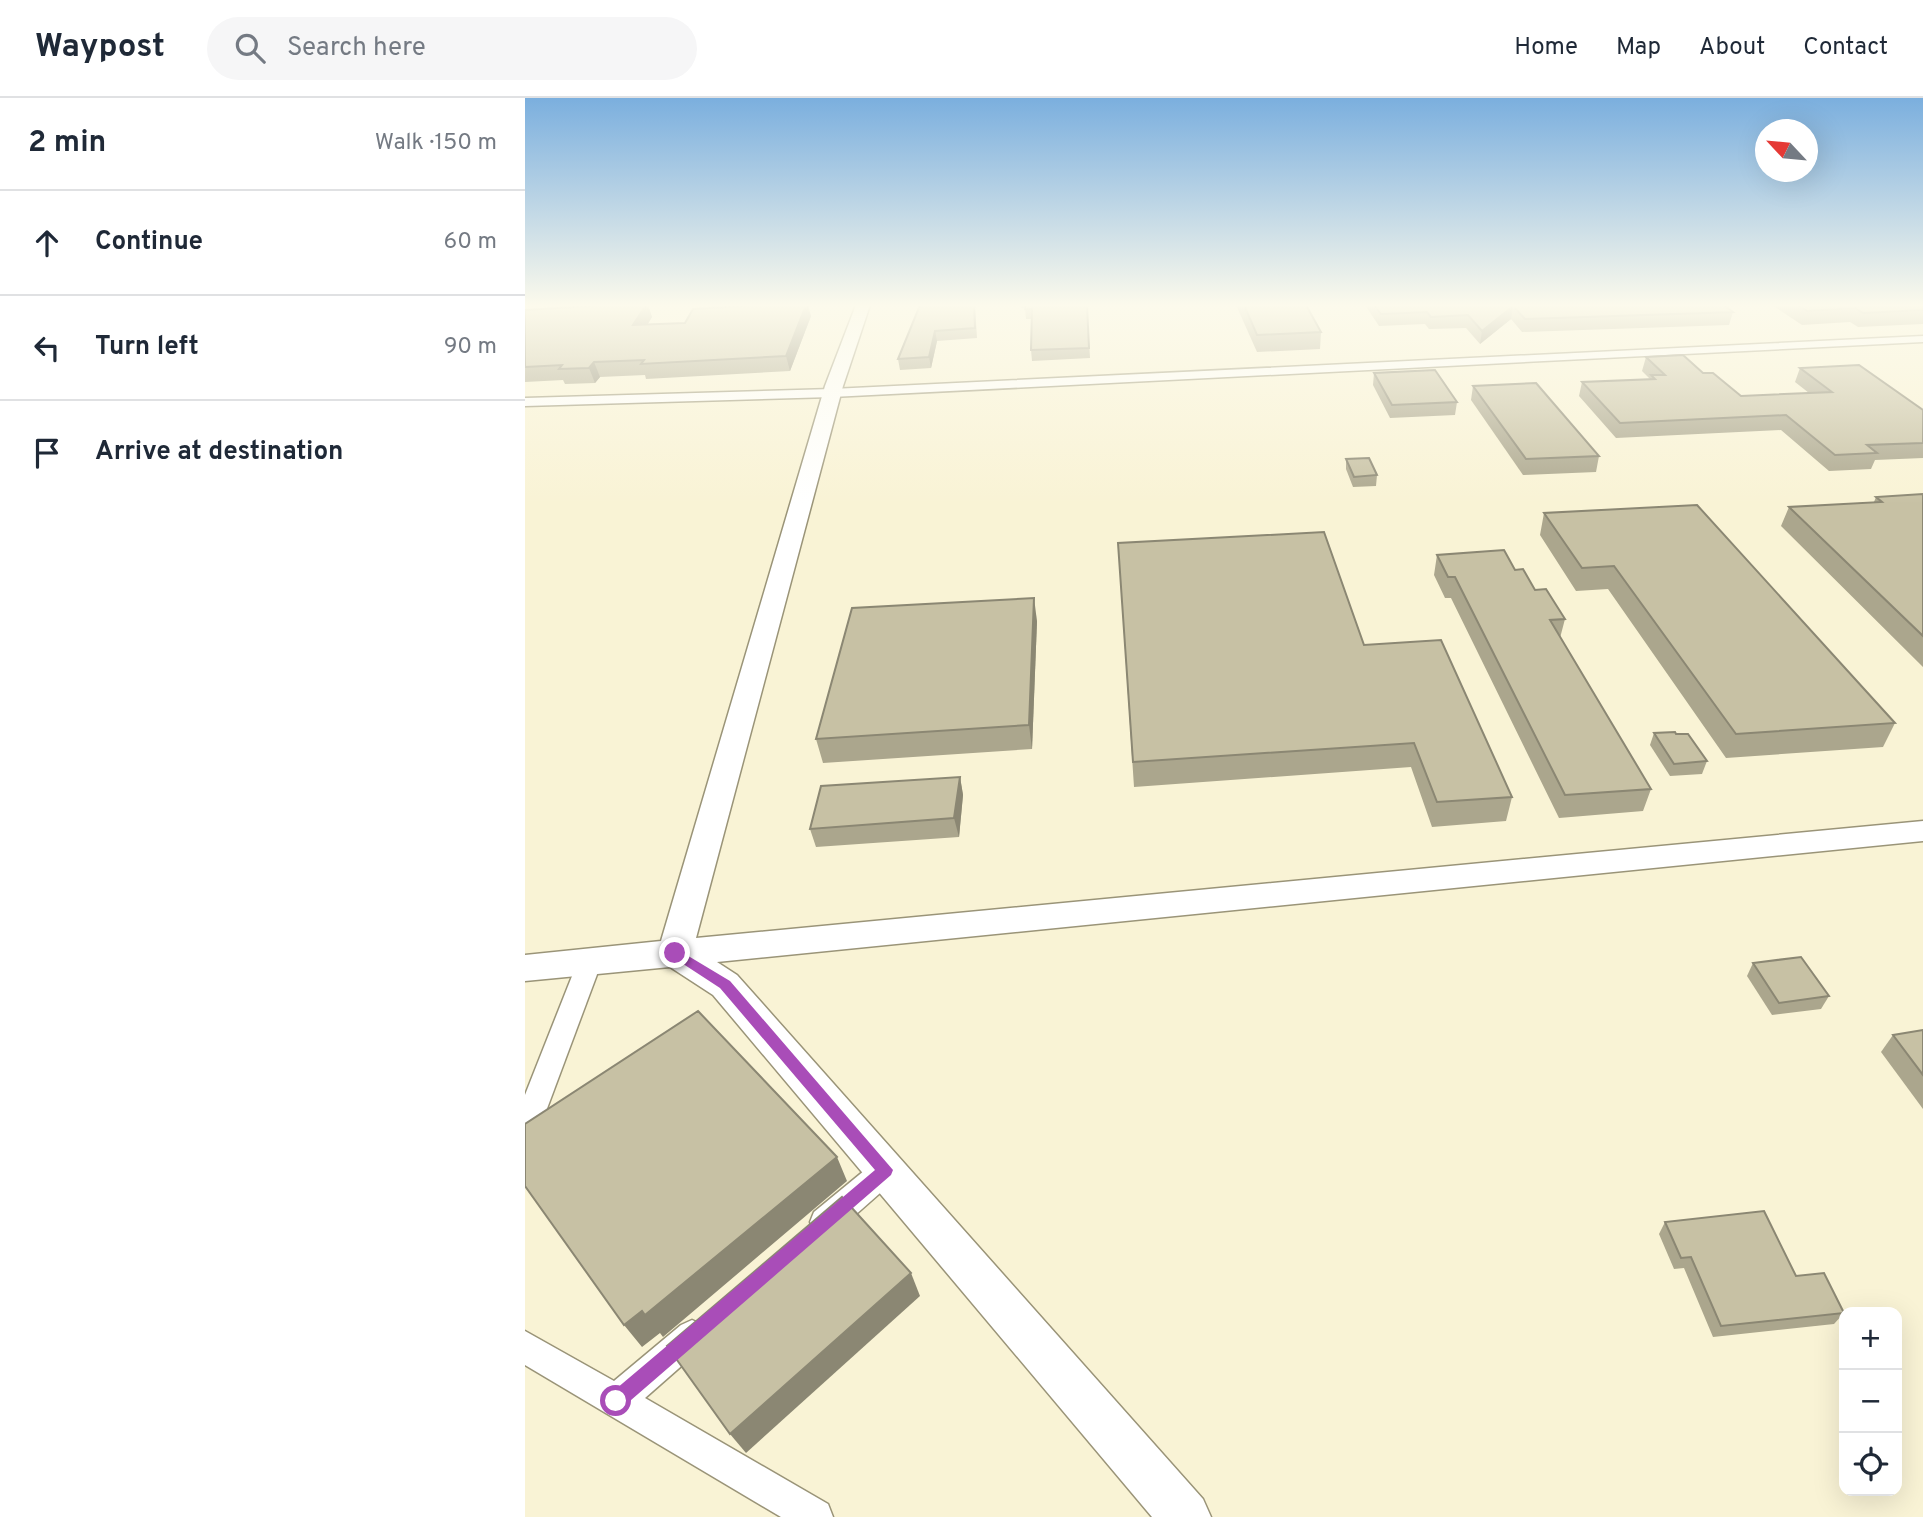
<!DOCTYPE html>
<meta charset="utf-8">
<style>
:root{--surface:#fff;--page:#f6f6f7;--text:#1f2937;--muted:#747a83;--line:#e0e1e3}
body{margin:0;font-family:Overpass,sans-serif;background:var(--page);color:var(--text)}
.controls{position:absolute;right:21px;bottom:21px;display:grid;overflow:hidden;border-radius:14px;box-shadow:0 7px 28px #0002}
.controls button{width:63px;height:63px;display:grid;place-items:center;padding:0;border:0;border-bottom:2px solid var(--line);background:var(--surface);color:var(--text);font:35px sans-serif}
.compass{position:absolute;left:1230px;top:21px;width:63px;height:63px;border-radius:50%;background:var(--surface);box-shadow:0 7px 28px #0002;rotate:296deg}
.stop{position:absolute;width:21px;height:21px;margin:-16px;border:5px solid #a94db8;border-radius:50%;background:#fff}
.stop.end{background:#a94db8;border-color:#fff;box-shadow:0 2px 7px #0008}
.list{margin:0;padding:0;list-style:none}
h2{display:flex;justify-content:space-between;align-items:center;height:91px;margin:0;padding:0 28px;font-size:30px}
h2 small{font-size:23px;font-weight:400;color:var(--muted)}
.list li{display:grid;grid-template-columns:46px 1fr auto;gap:21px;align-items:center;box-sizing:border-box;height:105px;padding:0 28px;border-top:2px solid var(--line)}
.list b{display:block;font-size:26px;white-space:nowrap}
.list em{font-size:23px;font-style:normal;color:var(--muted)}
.icon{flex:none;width:38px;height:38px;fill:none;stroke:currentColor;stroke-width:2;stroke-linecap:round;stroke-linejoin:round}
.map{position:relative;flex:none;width:1398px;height:1419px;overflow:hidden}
header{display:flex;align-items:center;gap:42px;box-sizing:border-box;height:98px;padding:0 35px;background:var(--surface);border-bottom:2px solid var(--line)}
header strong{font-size:33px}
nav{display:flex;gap:38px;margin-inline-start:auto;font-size:24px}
.search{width:490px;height:63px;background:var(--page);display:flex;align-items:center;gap:18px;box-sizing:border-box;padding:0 24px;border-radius:38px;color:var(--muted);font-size:26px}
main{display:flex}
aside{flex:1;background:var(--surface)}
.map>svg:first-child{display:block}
</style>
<header>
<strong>Waypost</strong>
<div class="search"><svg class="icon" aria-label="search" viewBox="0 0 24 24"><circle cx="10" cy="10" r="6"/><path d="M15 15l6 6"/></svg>Search here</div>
<nav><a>Home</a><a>Map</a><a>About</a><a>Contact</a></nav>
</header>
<main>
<aside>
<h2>2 min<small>Walk · 150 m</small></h2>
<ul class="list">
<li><svg class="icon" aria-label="ahead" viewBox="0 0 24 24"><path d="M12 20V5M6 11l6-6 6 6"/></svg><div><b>Continue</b></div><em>60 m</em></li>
<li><svg class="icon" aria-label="left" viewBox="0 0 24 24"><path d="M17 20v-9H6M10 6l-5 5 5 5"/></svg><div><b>Turn left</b></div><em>90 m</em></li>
<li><svg class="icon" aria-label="arrive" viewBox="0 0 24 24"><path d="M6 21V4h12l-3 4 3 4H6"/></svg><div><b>Arrive at destination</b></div></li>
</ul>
</aside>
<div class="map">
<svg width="1398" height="1419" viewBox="0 0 1398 1419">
<rect width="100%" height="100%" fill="#f9f3d5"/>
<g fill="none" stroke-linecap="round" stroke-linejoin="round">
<g stroke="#9a9478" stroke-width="3">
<g id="minor">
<path d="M1398,238V244L307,299L0,308V300L307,291Z"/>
<path d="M65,854L74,856L77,863L14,1032L10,1041L0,1044V997L53,863L56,856Z"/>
<path d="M361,1059L371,1063L375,1072L371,1081L311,1134L300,1138L289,1134L285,1124L289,1114L351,1063Z"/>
<path d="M167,1222L178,1227L183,1238L178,1249L120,1300L303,1406L308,1419H256L0,1267V1233L89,1283L156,1227Z"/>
</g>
</g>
<g stroke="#9a9478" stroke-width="3">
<path id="secondary" d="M331,207H345L318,288L171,840L1398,723V743L192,864L212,877L678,1401L686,1419H627L188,897L145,869L0,883V857L136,843L300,288Z"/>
</g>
<use href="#minor" fill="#fff" fill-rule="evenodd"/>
<use href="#secondary" fill="#fff" fill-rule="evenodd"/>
</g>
<g fill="#aba68d">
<path d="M81,207H123L127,219L122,227L286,218L265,273L121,281L120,277L75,279L70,285L40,286L38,282L0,284V212Z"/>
<path d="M395,207H450L452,240L412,243L406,270L375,272L373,261Z"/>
<path d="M496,207H562L565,260L507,263L506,252L507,221H501L500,210H496Z"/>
<path d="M711,207H781L796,234L795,251L732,254Z"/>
<path d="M840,207H1199L1208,214L1204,227L997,234L986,221L955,246L941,230L904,231L900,226L854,228Z"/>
<path d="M1247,207H1398V226L1333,229L1325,224L1277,227Z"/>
<path d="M1121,259L1178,275L1216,298L1284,295L1270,284L1275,270L1398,312V360L1350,362L1346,371L1304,373L1256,332L1091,340L1054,298L1057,284L1125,281L1117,273Z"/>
<path d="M849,275L932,304L930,317L865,320L848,287Z"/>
<path d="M948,288L1074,358L1071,374L998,377L946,302Z"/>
<path d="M821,361L852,377L851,388L828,389L821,371Z"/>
<path d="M1398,396V569L1256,428L1264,409L1349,404L1351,399Z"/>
<path d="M1019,415L1370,625L1358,649L1201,660L1083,491L1051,493L1015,437Z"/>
<path d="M593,445L839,547L987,699L981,723L907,729L886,669L609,689Z"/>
<path d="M912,457L990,472L1040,521L1035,540L1126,691L1118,713L1034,720L926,500H920L909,477Z"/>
<path d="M512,523L507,651L298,665L291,641Z"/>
<path d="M1129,635L1151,636L1182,663L1177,676L1145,678L1125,647Z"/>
<path d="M435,679L438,697L434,739L291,749L285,731Z"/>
<path d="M1228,865L1304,898L1296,911L1247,917L1222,878Z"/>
<path d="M1398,932V1011L1356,954L1368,937Z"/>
<path d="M1140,1124L1271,1178L1319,1215L1309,1226L1188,1239L1159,1170L1149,1171L1134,1136Z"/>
</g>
<g fill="#8b8773">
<path d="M121,207H123L127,219L113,242L108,227Z"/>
<path d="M281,207H283L286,218L265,273L261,258Z"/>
<path d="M988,208L986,221L955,246L957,233Z"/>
<path d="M410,233L412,243L406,270L404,259Z"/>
<path d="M69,264L75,279L70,285L64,270Z"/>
<path d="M509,500L512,523L507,651L504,627Z"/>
<path d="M435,679L438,697L434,739L429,720Z"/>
<path d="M312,1059L322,1083L138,1239L135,1235L117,1249L99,1227Z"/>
<path d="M386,1175L395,1198L221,1355L205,1336Z"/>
</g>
<g fill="#c7c1a4" stroke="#8b8773" stroke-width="2">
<path d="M81,207H121L108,227L160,225L168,211L233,207H281L261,258L116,266L119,262L69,264L64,270L34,271L37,267L0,269V212Z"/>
<path d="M395,207H449L450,230L410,233L404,259L373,261Z"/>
<path d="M500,207H562L564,250L506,252L507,211H500Z"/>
<path d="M719,207H781L796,234L732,237Z"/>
<path d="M849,207H1199L1208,214L1000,221L988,208L957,233L943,217L906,219L902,214L856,216Z"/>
<path d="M1273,207H1398V212L1338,215L1330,210L1282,213Z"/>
<path d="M1158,257L1178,275H1188L1216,298L1307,294L1275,270L1334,267L1398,312V345L1342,347L1352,355L1310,357L1261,317L1095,325L1057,284L1130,281L1126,277H1140L1121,259Z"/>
<path d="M910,272L932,304L867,307L849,275Z"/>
<path d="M1011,285L1074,358L1001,361L948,288Z"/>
<path d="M844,360L852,377L829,379L821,361Z"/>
<path d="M1398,396V538L1264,409L1357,404L1351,399Z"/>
<path d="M1172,407L1370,625L1211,636L1089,468L1057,470L1019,415Z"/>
<path d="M799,434L839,547L916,542L987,699L912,704L889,645L608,664L593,445Z"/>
<path d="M979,452L990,472L998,471L1010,492L1021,491L1040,521L1025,522L1126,691L1040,697L930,479H923L912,457Z"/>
<path d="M509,500L504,627L291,641L327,510Z"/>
<path d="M1150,634L1151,636H1163L1182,663L1149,666L1129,635Z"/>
<path d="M435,679L429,720L285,731L296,688Z"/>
<path d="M1276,859L1304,898L1254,905L1228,865Z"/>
<path d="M173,913L312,1059L120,1217L117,1213L99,1227L0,1088V1026Z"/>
<path d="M1398,932V977L1368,937Z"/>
<path d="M317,1099L386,1175L205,1336L142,1248Z"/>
<path d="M1239,1113L1271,1178L1299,1175L1319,1215L1196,1228L1166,1159L1156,1160L1140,1124Z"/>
</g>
<linearGradient id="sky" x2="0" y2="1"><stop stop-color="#7bafde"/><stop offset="0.51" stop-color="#fcfaec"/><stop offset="1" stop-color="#fcfaec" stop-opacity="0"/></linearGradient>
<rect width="1398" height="406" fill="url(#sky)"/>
<path fill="#a94db8" d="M150,850L205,883L368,1072L366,1077L98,1309L91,1312L85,1309L82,1303L85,1296L350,1072L195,890L146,858V851Z"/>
</svg>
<div class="controls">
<button>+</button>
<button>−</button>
<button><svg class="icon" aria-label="locate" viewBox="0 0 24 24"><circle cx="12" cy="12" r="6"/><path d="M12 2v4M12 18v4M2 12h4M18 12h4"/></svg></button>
</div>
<svg class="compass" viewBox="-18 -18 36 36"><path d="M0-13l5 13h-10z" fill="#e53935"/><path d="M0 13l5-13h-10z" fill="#747a83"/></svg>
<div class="stop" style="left:91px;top:1303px"></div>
<div class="stop end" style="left:150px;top:855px"></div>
</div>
</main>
